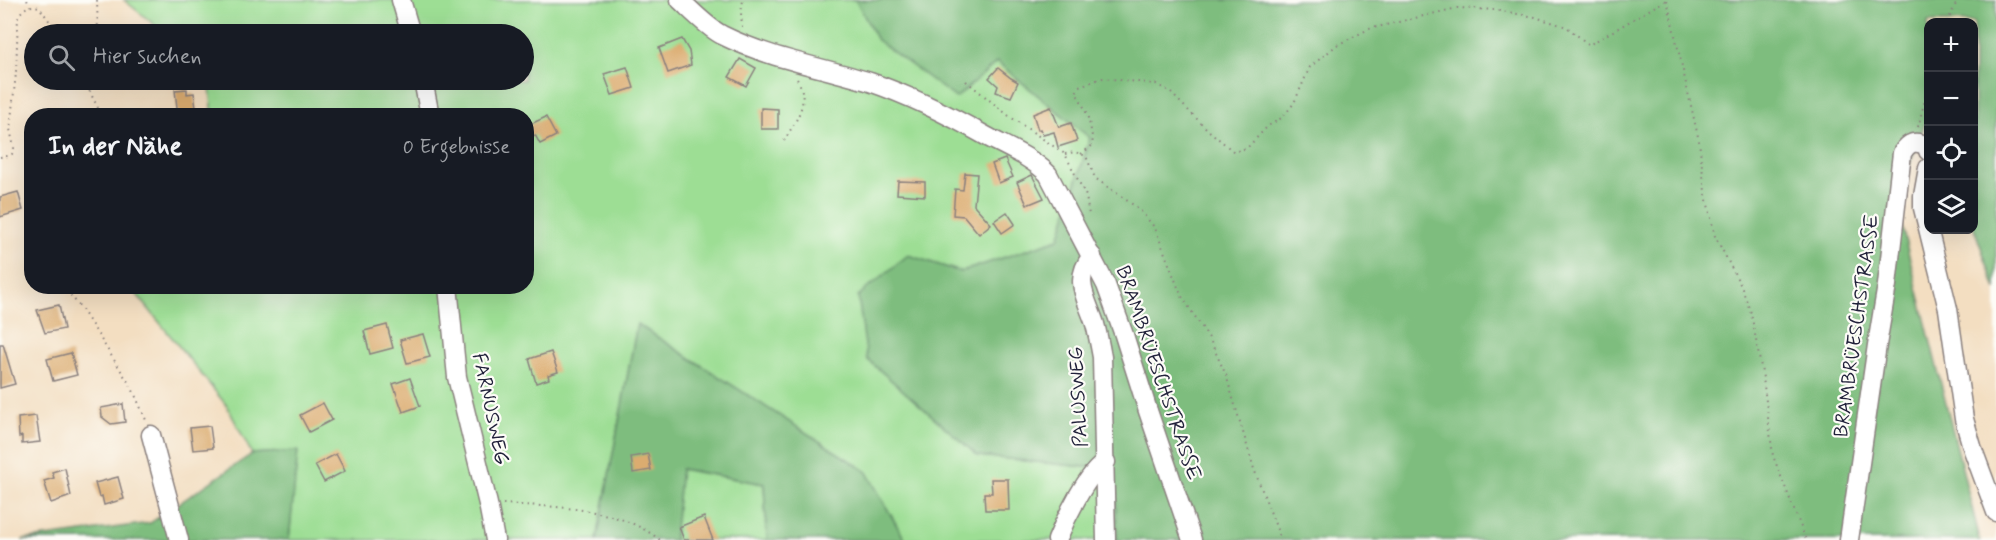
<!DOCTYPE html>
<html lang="de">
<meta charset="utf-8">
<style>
:root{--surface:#171b24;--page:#20242c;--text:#f1f3f6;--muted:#9ea1a6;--line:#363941}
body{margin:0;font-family:Mynerve,sans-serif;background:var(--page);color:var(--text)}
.controls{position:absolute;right:18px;top:18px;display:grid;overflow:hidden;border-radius:12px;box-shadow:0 6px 24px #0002}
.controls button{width:54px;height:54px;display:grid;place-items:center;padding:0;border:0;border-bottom:2px solid var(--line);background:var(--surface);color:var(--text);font:30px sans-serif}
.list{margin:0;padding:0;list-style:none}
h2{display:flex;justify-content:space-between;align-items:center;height:78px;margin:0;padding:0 24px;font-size:26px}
h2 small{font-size:20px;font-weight:400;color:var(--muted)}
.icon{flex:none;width:33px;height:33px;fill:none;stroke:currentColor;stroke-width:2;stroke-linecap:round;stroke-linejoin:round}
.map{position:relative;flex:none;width:1996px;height:540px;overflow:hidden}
.search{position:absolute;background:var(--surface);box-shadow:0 6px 24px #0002;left:24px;top:24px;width:510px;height:66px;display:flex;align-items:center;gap:15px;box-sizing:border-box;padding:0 21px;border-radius:33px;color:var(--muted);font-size:22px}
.panel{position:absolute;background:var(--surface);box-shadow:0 6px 24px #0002;left:24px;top:108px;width:510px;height:186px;border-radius:24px}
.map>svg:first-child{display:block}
</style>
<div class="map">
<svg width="1996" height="540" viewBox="0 0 1996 540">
<rect width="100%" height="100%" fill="#fdfcf7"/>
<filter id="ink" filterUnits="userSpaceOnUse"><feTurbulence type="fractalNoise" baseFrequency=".0167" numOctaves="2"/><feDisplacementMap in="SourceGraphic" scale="12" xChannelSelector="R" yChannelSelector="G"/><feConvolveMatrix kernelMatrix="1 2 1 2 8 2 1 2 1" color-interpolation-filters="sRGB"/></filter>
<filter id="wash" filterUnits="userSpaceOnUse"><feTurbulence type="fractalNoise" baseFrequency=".008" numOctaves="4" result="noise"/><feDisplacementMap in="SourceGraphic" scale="24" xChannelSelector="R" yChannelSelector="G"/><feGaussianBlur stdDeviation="1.35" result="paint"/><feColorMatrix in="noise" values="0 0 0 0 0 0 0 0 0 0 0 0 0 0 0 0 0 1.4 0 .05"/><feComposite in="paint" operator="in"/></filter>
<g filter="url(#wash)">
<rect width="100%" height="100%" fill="#f3dec1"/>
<g fill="#9dde94" stroke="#608068" stroke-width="1.5">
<path d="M124,0H856L877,40L997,62L1090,138L1059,239L961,272L907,255L978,456L1116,470L1117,540H905L866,471L637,325L597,540H289L297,451L252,454L227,406L131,287L526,286V116L213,115L209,80H524V34H166Z"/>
<path d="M680,469L764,484L767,540H674Z"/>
</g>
<g fill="#7ebd7e" stroke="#50705c" stroke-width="1.5">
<path d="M856,0H1996V289L1974,228V22H1928V115L1896,203L1980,540H1117L1115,470L978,456L867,359L858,296L908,255L961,272L1059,239L1090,138L997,62L956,98L877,40Z"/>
<path d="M637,324L866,471L905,540H767L764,484L681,469L674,540H597Z"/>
<path d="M298,451L289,540H22L150,523L252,454Z"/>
</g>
<g id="blocks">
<g fill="#dbac6f">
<path d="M682,39L689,51L691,65L668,73L659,48Z"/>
<path d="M740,59L756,68L746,86L729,77Z"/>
<path d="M627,67L634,88L612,95L604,74Z"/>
<path d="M998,68L1011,78L1018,82L1011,97L996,92L998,86L989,78Z"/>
<path d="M187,89V94L194,93L197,116H178L175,90Z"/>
<path d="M1051,107L1059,127L1071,123L1077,141L1058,147L1054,132L1043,135L1040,129L1038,130L1033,114Z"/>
<path d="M761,108L778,109V129H761Z"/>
<path d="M546,117L556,136L540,144L535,135L526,139V126Z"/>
<path d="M1005,159L1013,177L999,183L992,164Z"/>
<path d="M965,173L977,174L974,205L991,224L979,234L964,216L953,215L955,189L963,190Z"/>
<path d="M1032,175L1044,198L1027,205L1017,182Z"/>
<path d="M898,181L925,182V196L897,194Z"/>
<path d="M18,192L23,210L0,217V197Z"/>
<path d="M1007,212L1015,224L1002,233L994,221Z"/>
<path d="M59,305L64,329L45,333L37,310Z"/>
<path d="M387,325L393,348L370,354L364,331Z"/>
<path d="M423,334L430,357L407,363L400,340Z"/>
<path d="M0,344H3L15,384L0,388Z"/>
<path d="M551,352L558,372L548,375L549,379L536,383L529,359Z"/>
<path d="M71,353L77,375L53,381L47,359Z"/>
<path d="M410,378L420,406L403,412L393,384Z"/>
<path d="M323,403L332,420L309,432L300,415Z"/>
<path d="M123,404L125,422L111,424L102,417L101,408Z"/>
<path d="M36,416L40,442L22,444V436L19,437L18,418Z"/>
<path d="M210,426L213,448L193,450L190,428Z"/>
<path d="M336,454L345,471L324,482L315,465Z"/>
<path d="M648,454L651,470L633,473L631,457Z"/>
<path d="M65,468L71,496L51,503L44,481L54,478L52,472Z"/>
<path d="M118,477L124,499L104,505L102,496L99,497L95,483Z"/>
<path d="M991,479H1008L1009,510H985L984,493H992Z"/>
<path d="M704,517L713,540H684L679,527Z"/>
</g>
</g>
</g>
<g filter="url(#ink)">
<use href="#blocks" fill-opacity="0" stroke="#8a807e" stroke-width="1.5"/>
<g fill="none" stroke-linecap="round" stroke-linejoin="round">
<g stroke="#8a807e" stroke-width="21">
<g id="minor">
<path d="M401,0L411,34"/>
<path d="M680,0C693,12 707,27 722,35C768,58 822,67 870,82C911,96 949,115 986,136C1008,148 1031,157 1048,174L1106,285L1124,335L1148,411L1192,540"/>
<path d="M423,80L430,116"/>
<path d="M1928,168L1923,196V208L1948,309L1964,419L1973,450L1996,512"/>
<path d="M1092,256C1072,280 1087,299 1095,324C1098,335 1100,346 1102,357L1106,540"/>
<path d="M448,286L457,377L488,504L495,540"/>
<path d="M151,435L179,540"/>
<path d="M1057,540C1065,520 1087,472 1106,462"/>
<path d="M1849,540L1877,345L1887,285L1902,153C1909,142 1915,140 1927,146L1928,151"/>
</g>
</g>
<g stroke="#8a807e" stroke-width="2" stroke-dasharray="1.5 4.5" stroke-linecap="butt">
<path d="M27,0L30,6"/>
<path d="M97,0L98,34"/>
<path d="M1667,0L1699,141L1705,191L1715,236L1741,286L1751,313L1763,378L1773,456L1806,540"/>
<path d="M1947,22L1958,0"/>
<path d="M742,27L741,13L743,0"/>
<path d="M84,80L102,116"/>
<path d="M966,81L1009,116L1065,154L1086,196L1089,215"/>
<path d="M1918,127L1928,88"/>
<path d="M784,141C796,120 811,102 797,79"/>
<path d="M1065,154L1075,152L1086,156L1095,178L1139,209L1155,228L1181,295L1209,338L1226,375L1254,469L1281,540"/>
<path d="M1081,154L1093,145C1091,125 1087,109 1076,93L1079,86L1103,78L1156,84L1169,91L1208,130L1234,152L1247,148L1268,126L1283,117L1294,103L1310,67L1337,45L1369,29L1457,8L1496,10L1535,17L1567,27L1589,45L1666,0"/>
<path d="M0,157L8,156L12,154L14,148L10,129L16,73L18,16C24,8 29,4 39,7L59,34"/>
<path d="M63,286L81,308L132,388L146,420"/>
<path d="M503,504C555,507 617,506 660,540"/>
</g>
<use href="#minor" stroke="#fff" stroke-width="18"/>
</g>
</g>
<g text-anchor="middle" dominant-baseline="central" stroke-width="4.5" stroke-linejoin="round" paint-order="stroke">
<g font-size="20" fill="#22223b" stroke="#fdfcf7">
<text transform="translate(1857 326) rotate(-82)">BRAMBRÜESCHSTRASSE</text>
<text transform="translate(1158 373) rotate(71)">BRAMBRÜESCHSTRASSE</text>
<text transform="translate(1079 397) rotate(-93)">PALUSWEG</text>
<text transform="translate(490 409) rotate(78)">FARNUSWEG</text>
</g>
</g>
</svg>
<div class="controls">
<button>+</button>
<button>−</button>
<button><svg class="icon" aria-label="locate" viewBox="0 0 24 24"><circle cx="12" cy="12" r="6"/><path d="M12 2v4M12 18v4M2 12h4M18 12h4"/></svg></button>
<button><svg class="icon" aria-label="layers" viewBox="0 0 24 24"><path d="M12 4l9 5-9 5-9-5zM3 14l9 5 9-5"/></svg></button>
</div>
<div class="search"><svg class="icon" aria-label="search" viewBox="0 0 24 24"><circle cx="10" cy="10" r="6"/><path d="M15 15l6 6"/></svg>Hier suchen</div>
<section class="panel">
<h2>In der Nähe<small>0 Ergebnisse</small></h2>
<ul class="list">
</ul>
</section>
</div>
